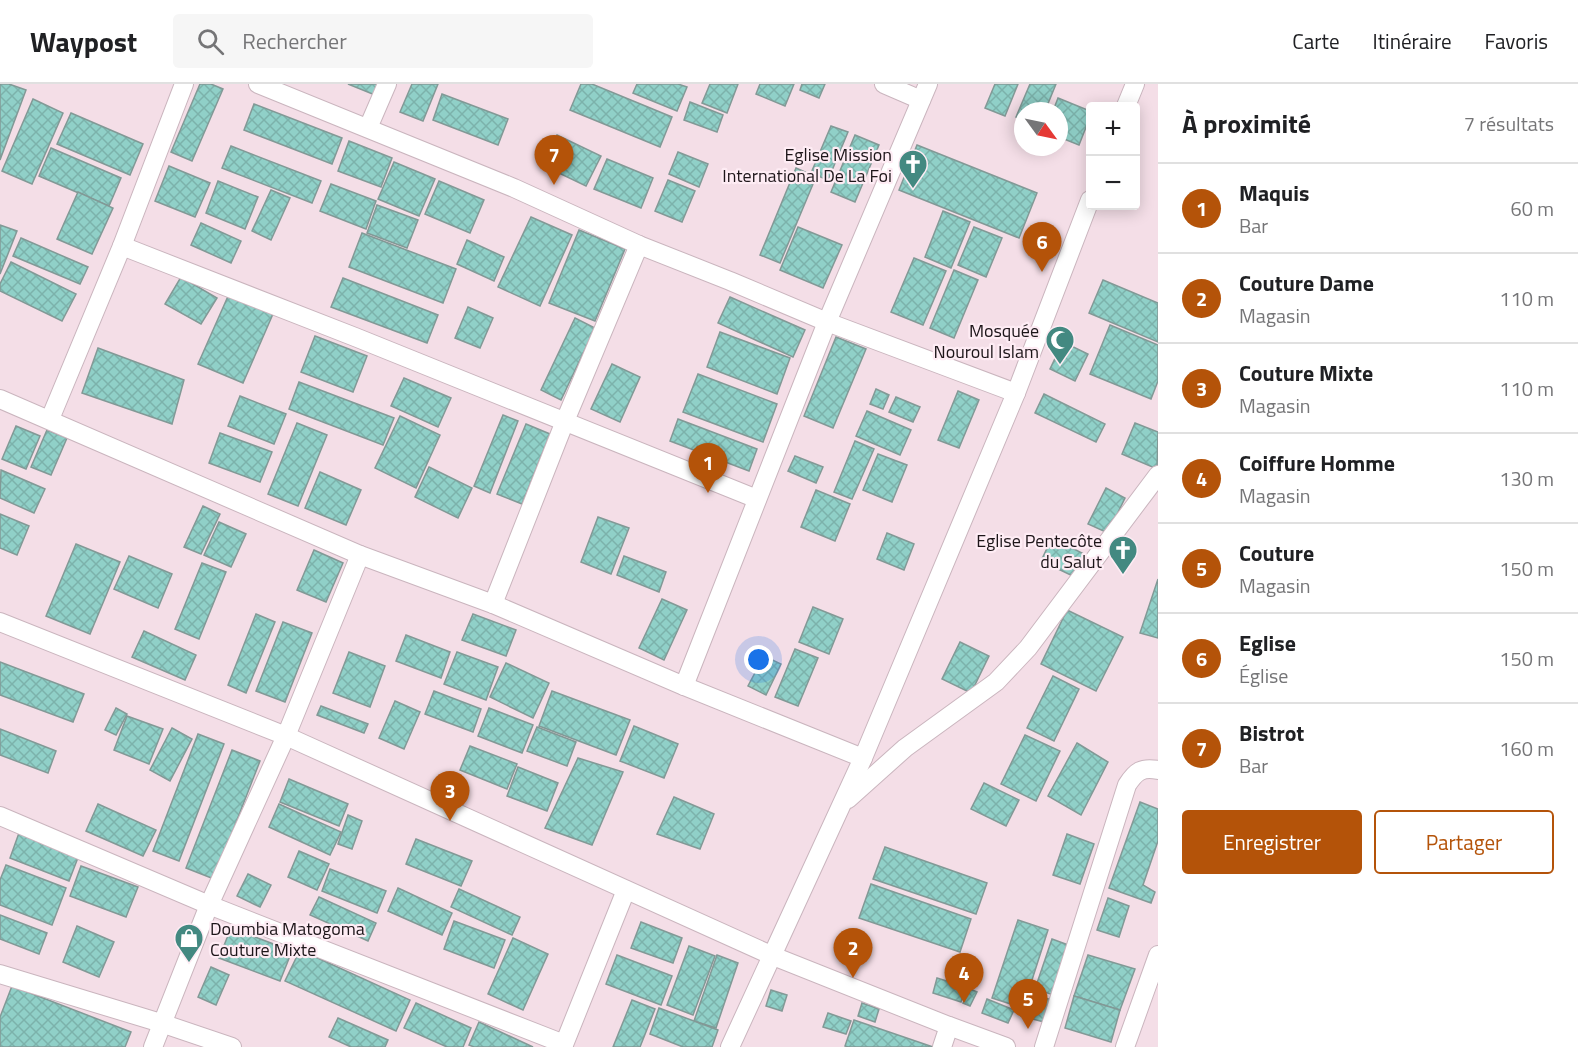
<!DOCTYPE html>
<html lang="fr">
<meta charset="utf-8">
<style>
:root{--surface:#fff;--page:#f6f6f6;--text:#202124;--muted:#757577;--line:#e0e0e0;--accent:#b45309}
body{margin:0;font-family:"Titillium Web",sans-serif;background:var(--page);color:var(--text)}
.controls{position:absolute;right:18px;top:18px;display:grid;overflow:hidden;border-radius:6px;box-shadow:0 3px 15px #0003}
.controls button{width:54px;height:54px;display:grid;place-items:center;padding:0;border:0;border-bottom:2px solid var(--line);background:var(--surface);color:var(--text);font:30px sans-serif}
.compass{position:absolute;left:1014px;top:18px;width:54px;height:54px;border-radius:50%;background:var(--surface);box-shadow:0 3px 15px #0003;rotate:123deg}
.you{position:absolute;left:759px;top:576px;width:21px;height:21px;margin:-15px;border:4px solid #fff;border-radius:50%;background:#1a73e8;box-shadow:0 0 0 9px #1a73e833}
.badge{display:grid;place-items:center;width:39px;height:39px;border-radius:50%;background:var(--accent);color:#fff;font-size:20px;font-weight:700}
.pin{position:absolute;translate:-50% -50px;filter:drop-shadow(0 2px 3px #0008)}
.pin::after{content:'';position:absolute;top:32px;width:21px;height:18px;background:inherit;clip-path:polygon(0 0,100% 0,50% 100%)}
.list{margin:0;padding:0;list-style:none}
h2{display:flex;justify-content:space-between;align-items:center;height:78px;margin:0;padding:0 24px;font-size:26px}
h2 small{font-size:20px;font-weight:400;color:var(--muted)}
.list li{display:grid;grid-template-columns:39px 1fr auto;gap:18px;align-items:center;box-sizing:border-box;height:90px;padding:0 24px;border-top:2px solid var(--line)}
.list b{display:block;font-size:22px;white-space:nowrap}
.list p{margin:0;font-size:20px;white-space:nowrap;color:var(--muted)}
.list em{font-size:20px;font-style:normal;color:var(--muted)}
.actions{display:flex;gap:12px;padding:18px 24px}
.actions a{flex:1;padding:14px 0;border:2px solid var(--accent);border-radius:6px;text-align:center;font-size:21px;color:var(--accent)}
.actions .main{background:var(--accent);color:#fff}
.icon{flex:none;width:33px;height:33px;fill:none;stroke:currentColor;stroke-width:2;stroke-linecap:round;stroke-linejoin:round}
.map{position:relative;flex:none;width:1158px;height:963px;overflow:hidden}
header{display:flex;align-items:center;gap:36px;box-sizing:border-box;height:84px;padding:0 30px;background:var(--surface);border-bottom:2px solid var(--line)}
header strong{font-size:28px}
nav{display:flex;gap:33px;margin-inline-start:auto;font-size:21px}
.search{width:420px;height:54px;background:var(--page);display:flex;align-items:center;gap:15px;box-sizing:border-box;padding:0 21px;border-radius:6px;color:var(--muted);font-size:22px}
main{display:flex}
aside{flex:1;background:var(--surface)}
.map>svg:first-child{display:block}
</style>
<header>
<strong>Waypost</strong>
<div class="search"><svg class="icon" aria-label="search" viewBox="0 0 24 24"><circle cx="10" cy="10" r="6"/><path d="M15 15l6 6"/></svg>Rechercher</div>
<nav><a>Carte</a><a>Itinéraire</a><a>Favoris</a></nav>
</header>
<main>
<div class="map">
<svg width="1158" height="963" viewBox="0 0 1158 963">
<defs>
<pattern id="building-cross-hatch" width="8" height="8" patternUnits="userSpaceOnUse" patternTransform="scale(1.5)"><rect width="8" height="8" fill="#90d0c8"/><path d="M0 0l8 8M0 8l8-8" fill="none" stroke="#7cb2ab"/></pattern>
</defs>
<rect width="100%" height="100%" fill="#f4dee7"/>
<g fill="url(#building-cross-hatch)" stroke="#829996" stroke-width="1.5">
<path d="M0,0H9L26,6L0,76Z"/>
<path d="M200,0H211L223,5L192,77L171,68Z"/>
<path d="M348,0H379L375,11Z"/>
<path d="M412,0H438L423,37L400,28Z"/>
<path d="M581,0H592L672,33L660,63L570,26Z"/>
<path d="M637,0H678L687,3L677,27L633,9Z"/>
<path d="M710,0H738L727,29L702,19Z"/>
<path d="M760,0H794L785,22L756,10Z"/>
<path d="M802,0H825L819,14L800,6Z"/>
<path d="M995,0H1018L1005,32L985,24Z"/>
<path d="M1030,0H1056L1045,27H1023V36L1016,33Z"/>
<path d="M442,10L508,35L498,61L433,36Z"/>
<path d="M1058,14L1090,27V33L1079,61L1059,53V27H1053Z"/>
<path d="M33,15L63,29L32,100L2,87Z"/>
<path d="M690,18L723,31L717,48L684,36Z"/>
<path d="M254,20L342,54L332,80L244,46Z"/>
<path d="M71,29L143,60L130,91L57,60Z"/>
<path d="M831,42L848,48L828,96L811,89Z"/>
<path d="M557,51L601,72L586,102L542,81Z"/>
<path d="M855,51L879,61L855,118L831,108Z"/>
<path d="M349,57L392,74L381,103L338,87Z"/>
<path d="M917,61L1037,109L1019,154L899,106Z"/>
<path d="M231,62L321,97L312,119L222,84Z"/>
<path d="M51,64L121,94L109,122L39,92Z"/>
<path d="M678,68L708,80L699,103L669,90Z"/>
<path d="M607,75L653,94L641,124L594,105Z"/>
<path d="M394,78L435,95L419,132L378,115Z"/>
<path d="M169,82L210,99L195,133L155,117Z"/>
<path d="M796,84L816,93L780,179L760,171Z"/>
<path d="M668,96L695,107L682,138L655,127Z"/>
<path d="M218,97L258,113L245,145L206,129Z"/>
<path d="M439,97L484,116L470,149L425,130Z"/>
<path d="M331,100L376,117L366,145L320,127Z"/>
<path d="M271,106L290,114L271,156L252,147Z"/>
<path d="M78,108L113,124L92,170L57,155Z"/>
<path d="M377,121L418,136L407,164L367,149Z"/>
<path d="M943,127L970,138L951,184L925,173Z"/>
<path d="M531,133L572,151L540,222L498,203Z"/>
<path d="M201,139L241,157L231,179L191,161Z"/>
<path d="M0,141L17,147L0,190Z"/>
<path d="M798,143L842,161L823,204L780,186Z"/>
<path d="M974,143L1002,154L986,193L958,181Z"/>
<path d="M579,146L625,165L595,237L549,219Z"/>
<path d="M362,149L456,185L443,219L349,183Z"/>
<path d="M21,154L88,183L80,200L13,172Z"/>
<path d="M467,156L504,173L494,197L457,180Z"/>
<path d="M914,174L946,187L923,241L891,228Z"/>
<path d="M11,178L76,210L62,237L0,207V200Z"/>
<path d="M954,186L978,196L954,254L930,244Z"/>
<path d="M181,193L217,214L201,240L165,220Z"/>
<path d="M343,194L438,231L427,259L331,223Z"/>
<path d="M1103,196L1158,219V258L1089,229Z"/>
<path d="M229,210L273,230L243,299L198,280Z"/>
<path d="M730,213L805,246L793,273L718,239Z"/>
<path d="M468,223L493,234L480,264L455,254Z"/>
<path d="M575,234L595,244L561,316L541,306Z"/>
<path d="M1110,241L1158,261V297L1151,315L1090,290Z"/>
<path d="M720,248L790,274L777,310L707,283Z"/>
<path d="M315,252L367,272L353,308L301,288Z"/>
<path d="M836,253L866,265L833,344L804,332Z"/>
<path d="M1063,258L1088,270L1075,297L1050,285Z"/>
<path d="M98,264L184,296L172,340L82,309Z"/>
<path d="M612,280L640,293L620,338L591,325Z"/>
<path d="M698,290L777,320L763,358L683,328Z"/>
<path d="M404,294L451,314L438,343L391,322Z"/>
<path d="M299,298L394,334L383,361L289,325Z"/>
<path d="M876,305L889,311L883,325L870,320Z"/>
<path d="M958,307L979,316L959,364L938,356Z"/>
<path d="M1044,310L1105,340L1096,358L1035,329Z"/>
<path d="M240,312L286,330L274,360L228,342Z"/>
<path d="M896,313L920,323L913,338L889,328Z"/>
<path d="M867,327L911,346L900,371L856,352Z"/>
<path d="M503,331L518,337L490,409L474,402Z"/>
<path d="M400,332L440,351L416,404L375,384Z"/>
<path d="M678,335L757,365L749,387L670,357Z"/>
<path d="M297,339L327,351L298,422L268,410Z"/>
<path d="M1135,339L1158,348L1157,385L1122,370Z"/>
<path d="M526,340L550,350L522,420L497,410Z"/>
<path d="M16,342L40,352L26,385L2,375Z"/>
<path d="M47,346L67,354L51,391L31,383Z"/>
<path d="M220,349L272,368L260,398L209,379Z"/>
<path d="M855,357L874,365L852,415L834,408Z"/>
<path d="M878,370L907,381L892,418L863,406Z"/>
<path d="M795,372L823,383L816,399L788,387Z"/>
<path d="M429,383L472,404L458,434L415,413Z"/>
<path d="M1,386L45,405L34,429L0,414Z"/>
<path d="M320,388L361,406L346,441L305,424Z"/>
<path d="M1106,404L1125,414L1108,449L1088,440Z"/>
<path d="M816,406L850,420L835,457L801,443Z"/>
<path d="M203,422L220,430L201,470L184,463Z"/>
<path d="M0,430L29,442L17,471L0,464Z"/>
<path d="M598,433L629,444L611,490L581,478Z"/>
<path d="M219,438L246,450L231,483L204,471Z"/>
<path d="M887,449L914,460L904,486L877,475Z"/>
<path d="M1052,454L1088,472L1077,494L1041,477Z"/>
<path d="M76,460L120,478L90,550L46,532Z"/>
<path d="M314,466L343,479L326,518L297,506Z"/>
<path d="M129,472L172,490L158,524L114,505Z"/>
<path d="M624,472L666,488L659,508L617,491Z"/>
<path d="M202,479L226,488L199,555L175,545Z"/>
<path d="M1158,495V554L1140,549Z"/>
<path d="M662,515L687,526L664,576L639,564Z"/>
<path d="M813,523L843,535L829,570L799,558Z"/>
<path d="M1067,526L1123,553L1096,607L1041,580Z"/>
<path d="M256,530L275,538L246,609L228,601Z"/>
<path d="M473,530L516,546L506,572L462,556Z"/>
<path d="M283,538L312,549L285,618L256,607Z"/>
<path d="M144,547L196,571L185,596L132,573Z"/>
<path d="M406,551L450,568L441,594L396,577Z"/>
<path d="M960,558L989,572L971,609L942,595Z"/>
<path d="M795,565L818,574L798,622L775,613Z"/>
<path d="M349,568L385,582L370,623L333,609Z"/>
<path d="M457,568L498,583L486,616L444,600Z"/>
<path d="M764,572L781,580L766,611L748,602Z"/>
<path d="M0,578L84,610L73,638L0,611Z"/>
<path d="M506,579L549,599L533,634L490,613Z"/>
<path d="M1053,592L1079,605L1054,657L1027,644Z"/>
<path d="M434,607L481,625L473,648L425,630Z"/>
<path d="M552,607L630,636L616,671L539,642Z"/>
<path d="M395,617L420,628L404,665L379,654Z"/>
<path d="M321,622L368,640L364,649L317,631Z"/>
<path d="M116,624L127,630L116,651L105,646Z"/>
<path d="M489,624L533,641L522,669L478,652Z"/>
<path d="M127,632L163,645L149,680L114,666Z"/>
<path d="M634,642L678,660L664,694L620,677Z"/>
<path d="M537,643L576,658L567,682L527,667Z"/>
<path d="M172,644L192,655L170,697L150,686Z"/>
<path d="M0,645L56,667L48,689L0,671Z"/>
<path d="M198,650L224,660L179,777L153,767Z"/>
<path d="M1025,651L1060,667L1036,717L1001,700Z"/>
<path d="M1077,659L1108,678L1081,731L1048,712Z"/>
<path d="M470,662L517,680L507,705L460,686Z"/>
<path d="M232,666L260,677L214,795L186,784Z"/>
<path d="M578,674L623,688L592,761L545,744Z"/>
<path d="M518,683L558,699L547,727L507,712Z"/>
<path d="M289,695L348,720L339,742L280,718Z"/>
<path d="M984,699L1019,716L1006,742L971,725Z"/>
<path d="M674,713L714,730L700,765L657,750Z"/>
<path d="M1140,718L1158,725V757L1143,801L1155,808L1151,819L1109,804Z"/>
<path d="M98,720L156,746L143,772L86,747Z"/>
<path d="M279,720L341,748L330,771L269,743Z"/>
<path d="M348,731L362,737L352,765L338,760Z"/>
<path d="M19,749L79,771L69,797L10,774Z"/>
<path d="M1067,750L1094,760L1080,800L1053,791Z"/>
<path d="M416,755L472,777L461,802L406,780Z"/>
<path d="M885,763L987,799L976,830L873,795Z"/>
<path d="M299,767L329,780L317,806L288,793Z"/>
<path d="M6,781L66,804L52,841L0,821V796Z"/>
<path d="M81,782L138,803L126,833L70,812Z"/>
<path d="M330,785L386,807L377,829L322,807Z"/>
<path d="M248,790L271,801L260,823L237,812Z"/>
<path d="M871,800L971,835L960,868L859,834Z"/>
<path d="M398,804L452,829L442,851L388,827Z"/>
<path d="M459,805L520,833L512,851L451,823Z"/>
<path d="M319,813L376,839L368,857L310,831Z"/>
<path d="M1108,814L1129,822L1119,853L1097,846Z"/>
<path d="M0,831L47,849L39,870L0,855Z"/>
<path d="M1018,836L1048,846L1023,924L992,914Z"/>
<path d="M454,837L505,856L494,884L444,865Z"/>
<path d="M641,838L682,854L673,879L631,864Z"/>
<path d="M77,842L114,858L99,893L63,878Z"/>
<path d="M231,844L292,867L280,897L219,874Z"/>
<path d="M513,854L548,870L523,926L488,910Z"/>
<path d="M1052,855L1071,862L1054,911L1035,905Z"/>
<path d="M689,862L715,872L693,931L667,921Z"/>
<path d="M300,866L410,916L396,947L285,897Z"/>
<path d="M617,871L672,892L661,921L606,900Z"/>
<path d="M717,871L738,879L716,944L694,937Z"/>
<path d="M1088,871L1135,885L1120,926L1074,912Z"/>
<path d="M211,883L229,891L216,921L198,913Z"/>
<path d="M937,894L966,903L961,918L933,909Z"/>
<path d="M12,902L131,948L125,963H0V933Z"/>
<path d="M970,905L977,908L970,922L963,919Z"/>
<path d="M771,906L787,911L782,927L766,922Z"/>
<path d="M1028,909L1059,918L1052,940L1021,932Z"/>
<path d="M1074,912L1120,926L1111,958L1065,944Z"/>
<path d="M987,915L1014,926L1008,939L982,929Z"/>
<path d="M632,916L655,925L640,963H613Z"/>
<path d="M416,919L471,944L463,963H447L404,944Z"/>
<path d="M862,919L879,925L875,938L858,932Z"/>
<path d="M659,924L718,946L712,963H683L650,950Z"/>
<path d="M828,929L851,937L846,950L823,943Z"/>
<path d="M338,934L388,956L385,963H351L329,953Z"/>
<path d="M854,936L933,963H848L845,962Z"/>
<path d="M479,938L533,963H474L469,961Z"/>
</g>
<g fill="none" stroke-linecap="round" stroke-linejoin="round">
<g stroke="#cab5be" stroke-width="20">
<g id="minor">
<path d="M258,0L514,104L639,161L730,197L827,238L1016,309"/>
<path d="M884,0L921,16"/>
<path d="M1126,22L1135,0"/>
<path d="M368,44L387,0"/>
<path d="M122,162L355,253L757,415"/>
<path d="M0,315L360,471L493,520L684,602L863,674"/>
<path d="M50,335L122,162L184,0"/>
<path d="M493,520L565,337L639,161"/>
<path d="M0,538L286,652L773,872L949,942L1006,963"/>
<path d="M684,602L827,238L928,0"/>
<path d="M848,715L905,664L996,598L1028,564L1158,391"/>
<path d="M0,732L209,821L564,960"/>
<path d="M0,890L161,939L232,963"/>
<path d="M153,963L209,821L286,652L360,471"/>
<path d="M563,963L626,806"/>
<path d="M730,963L863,674L1016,309L1090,116"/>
<path d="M942,963L949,942"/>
<path d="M1044,963L1127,701C1136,687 1142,683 1158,686"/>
<path d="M1125,963L1158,871"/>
</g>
</g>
<use href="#minor" stroke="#fff" stroke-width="18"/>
</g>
<defs>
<g id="church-pin" transform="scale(1.5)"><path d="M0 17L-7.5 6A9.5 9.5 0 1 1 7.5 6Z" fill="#438981" stroke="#feecf4"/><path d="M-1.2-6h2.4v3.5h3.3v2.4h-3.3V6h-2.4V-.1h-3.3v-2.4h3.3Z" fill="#fff"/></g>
<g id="mosque-pin" transform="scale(1.5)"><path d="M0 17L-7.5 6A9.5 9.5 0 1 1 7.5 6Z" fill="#438981" stroke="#feecf4"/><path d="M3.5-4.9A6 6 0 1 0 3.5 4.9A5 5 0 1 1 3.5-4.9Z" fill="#fff"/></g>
<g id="shop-pin" transform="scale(1.5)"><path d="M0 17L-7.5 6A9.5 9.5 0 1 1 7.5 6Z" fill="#438981" stroke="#feecf4"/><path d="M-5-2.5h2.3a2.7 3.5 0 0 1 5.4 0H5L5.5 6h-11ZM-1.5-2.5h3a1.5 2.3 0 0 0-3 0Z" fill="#fff"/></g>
</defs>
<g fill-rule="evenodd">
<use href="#church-pin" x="913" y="80"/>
<use href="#mosque-pin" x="1060" y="256"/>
<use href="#church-pin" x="1123" y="466"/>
<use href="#shop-pin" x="189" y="854"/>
</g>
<g text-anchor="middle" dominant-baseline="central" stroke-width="4.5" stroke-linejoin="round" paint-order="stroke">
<g font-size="18" fill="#1d1519" stroke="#feecf4" text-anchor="end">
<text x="892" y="70">Eglise Mission<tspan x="892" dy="21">International De La Foi</tspan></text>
<text x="1039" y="246">Mosquée<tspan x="1039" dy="21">Nouroul Islam</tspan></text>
<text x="1102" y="456">Eglise Pentecôte<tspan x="1102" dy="21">du Salut</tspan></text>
<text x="210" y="844" text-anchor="start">Doumbia Matogoma<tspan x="210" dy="21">Couture Mixte</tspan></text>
</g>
</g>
</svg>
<div class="controls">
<button>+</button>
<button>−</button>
</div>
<svg class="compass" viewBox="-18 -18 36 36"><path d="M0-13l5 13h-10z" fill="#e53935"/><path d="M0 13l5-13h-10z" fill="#757577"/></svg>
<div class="you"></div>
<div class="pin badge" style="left:708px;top:409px">1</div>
<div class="pin badge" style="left:853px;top:894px">2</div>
<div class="pin badge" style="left:450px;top:737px">3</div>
<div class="pin badge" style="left:964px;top:919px">4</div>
<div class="pin badge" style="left:1028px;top:945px">5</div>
<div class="pin badge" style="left:1042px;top:188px">6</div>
<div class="pin badge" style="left:554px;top:101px">7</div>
</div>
<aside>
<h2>À proximité<small>7 résultats</small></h2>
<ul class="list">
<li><span class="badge">1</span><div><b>Maquis</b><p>Bar</p></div><em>60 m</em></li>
<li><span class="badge">2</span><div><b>Couture Dame</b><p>Magasin</p></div><em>110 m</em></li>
<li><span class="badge">3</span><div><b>Couture Mixte</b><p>Magasin</p></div><em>110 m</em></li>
<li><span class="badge">4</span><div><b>Coiffure Homme</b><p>Magasin</p></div><em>130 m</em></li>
<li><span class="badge">5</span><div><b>Couture</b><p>Magasin</p></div><em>150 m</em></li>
<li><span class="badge">6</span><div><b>Eglise</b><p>Église</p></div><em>150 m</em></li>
<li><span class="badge">7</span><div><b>Bistrot</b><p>Bar</p></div><em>160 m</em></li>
</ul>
<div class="actions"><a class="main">Enregistrer</a><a>Partager</a></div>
</aside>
</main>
